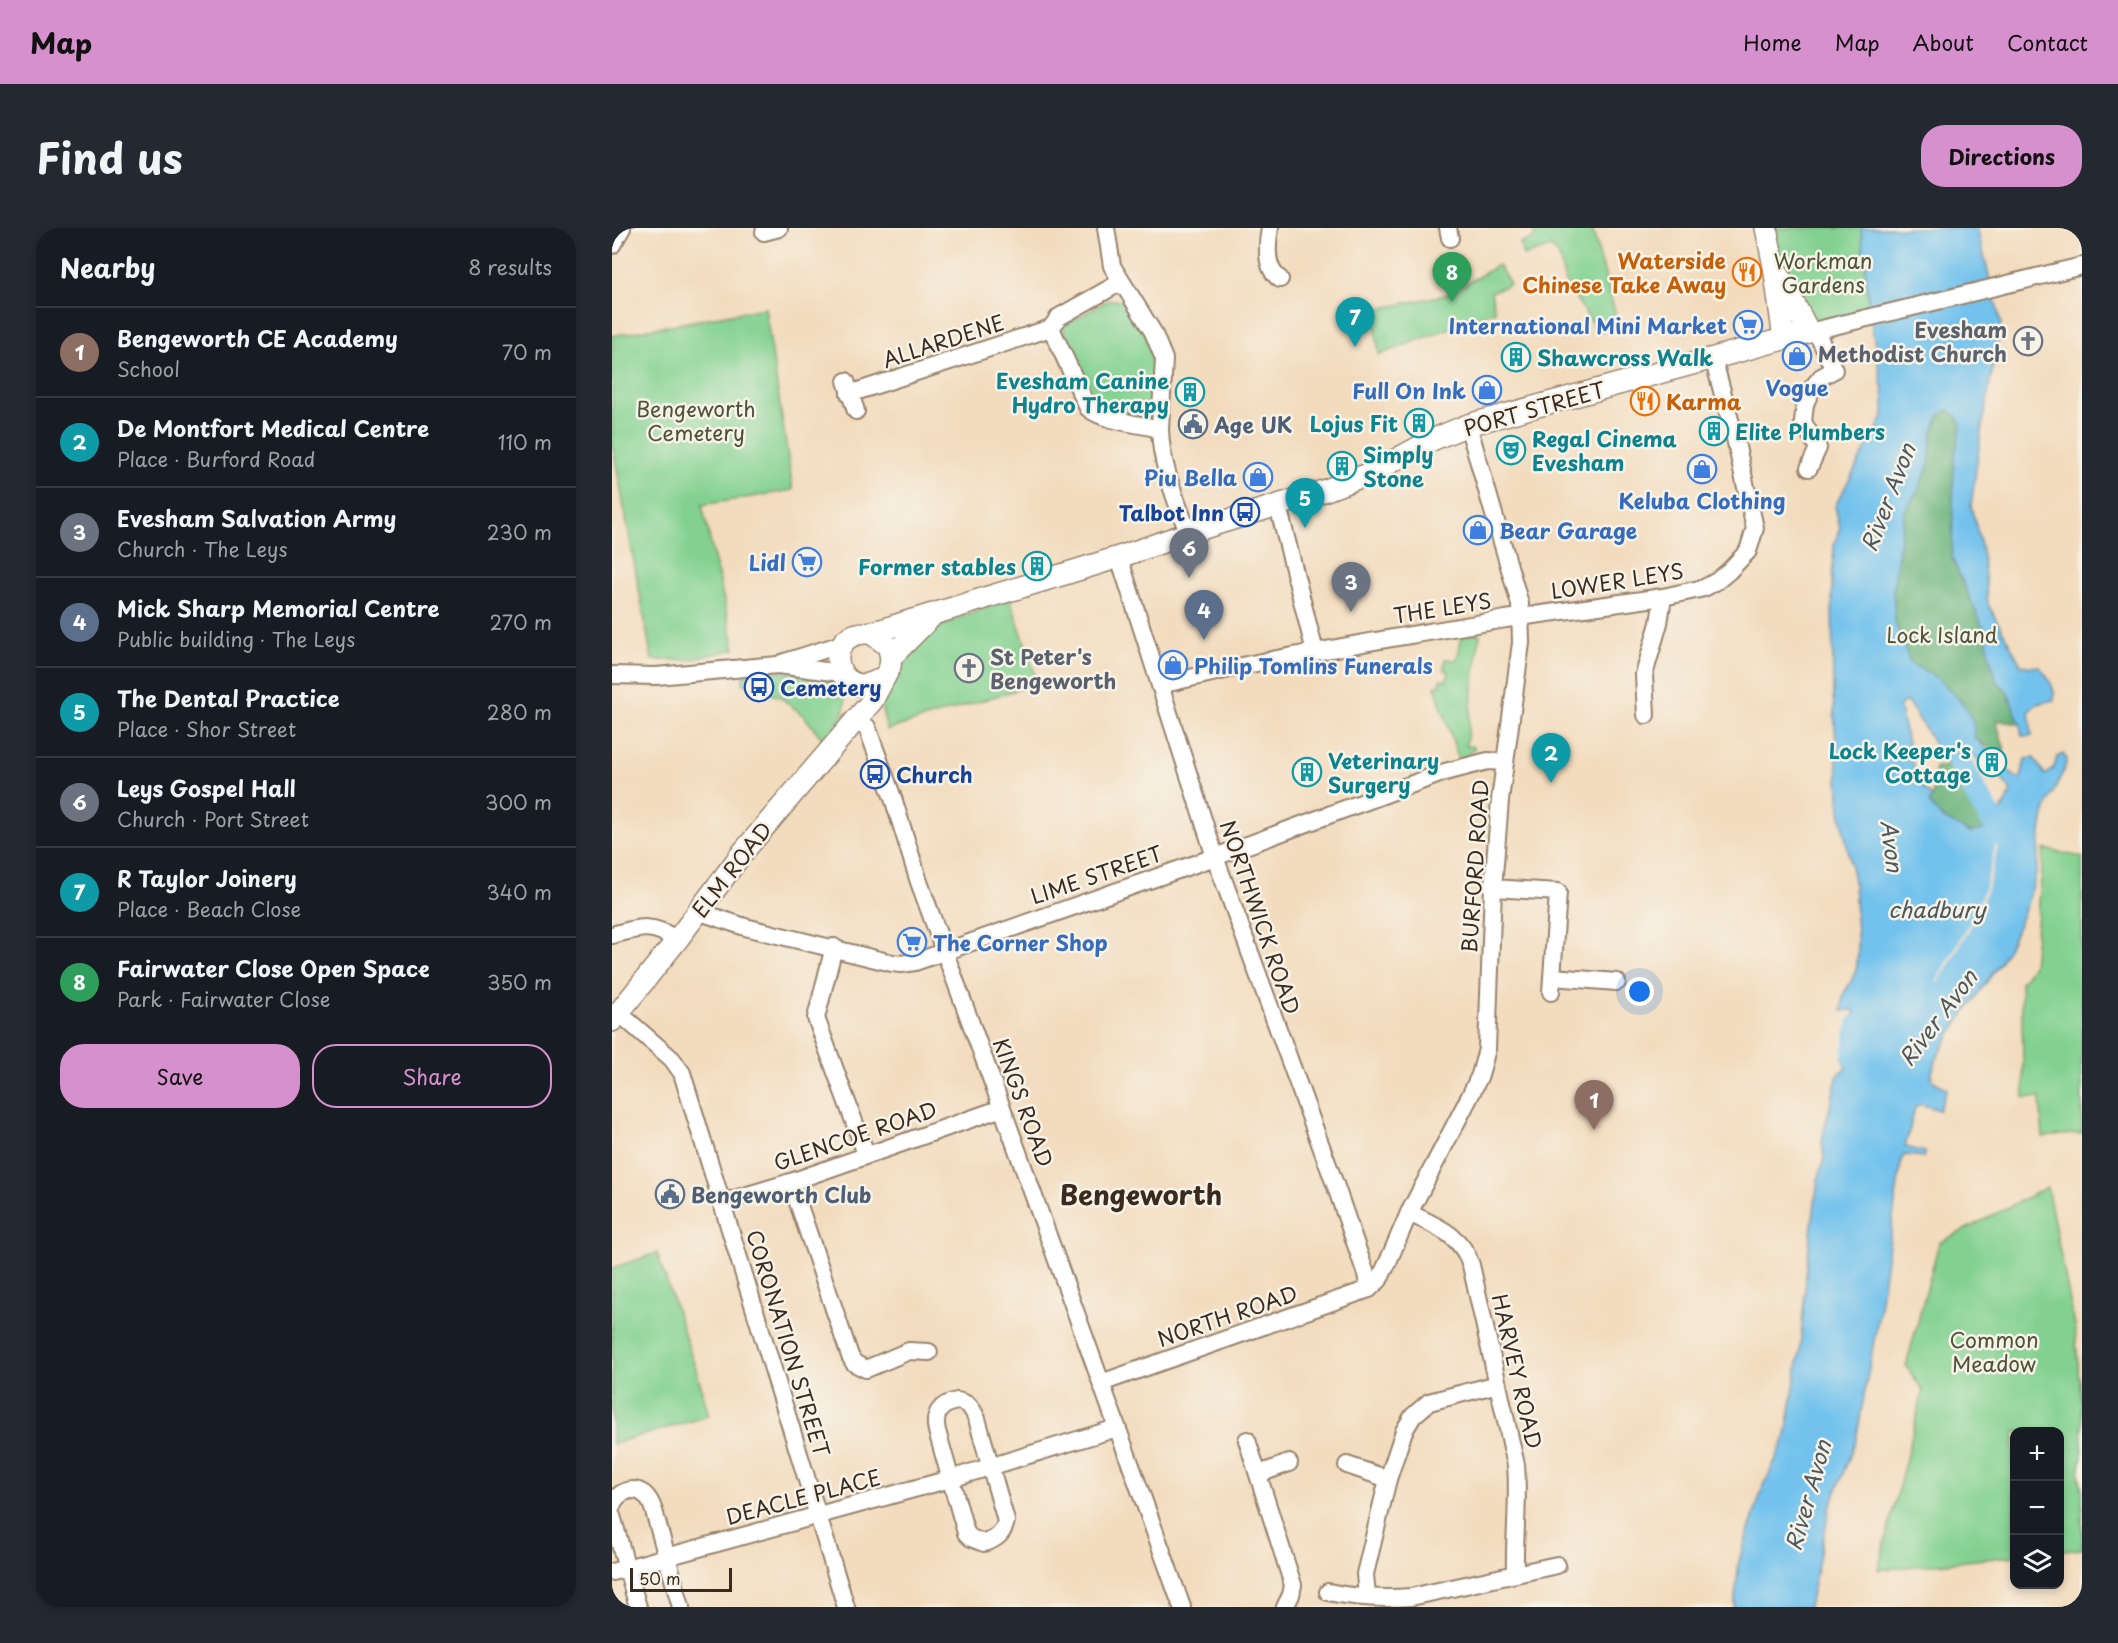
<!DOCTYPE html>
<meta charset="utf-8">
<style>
:root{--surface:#171b24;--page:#242831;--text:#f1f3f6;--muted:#9ea1a6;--line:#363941;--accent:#d690ce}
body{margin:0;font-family:"Playpen Sans",sans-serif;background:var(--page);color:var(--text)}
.controls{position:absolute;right:18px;bottom:18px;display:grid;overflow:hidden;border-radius:12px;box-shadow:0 3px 9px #0003}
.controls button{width:54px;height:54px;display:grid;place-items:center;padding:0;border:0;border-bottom:2px solid var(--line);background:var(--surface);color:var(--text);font:30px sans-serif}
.scale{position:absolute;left:18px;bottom:15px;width:102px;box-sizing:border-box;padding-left:6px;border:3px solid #3b2a1e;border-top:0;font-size:16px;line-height:21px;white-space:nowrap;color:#3b2a1e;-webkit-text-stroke:4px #f7f3e8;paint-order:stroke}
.you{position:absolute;left:1028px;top:764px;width:21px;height:21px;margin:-15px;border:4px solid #fff;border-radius:50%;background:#1a73e8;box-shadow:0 0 0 9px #1a73e833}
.badge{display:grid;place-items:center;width:39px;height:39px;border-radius:50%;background:var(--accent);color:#fff;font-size:20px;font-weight:700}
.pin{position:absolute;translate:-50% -50px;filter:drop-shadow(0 2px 3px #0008)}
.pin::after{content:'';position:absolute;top:32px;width:21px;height:18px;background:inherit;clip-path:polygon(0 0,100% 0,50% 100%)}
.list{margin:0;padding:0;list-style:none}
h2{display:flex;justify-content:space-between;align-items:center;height:78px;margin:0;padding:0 24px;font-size:26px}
h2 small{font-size:20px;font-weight:400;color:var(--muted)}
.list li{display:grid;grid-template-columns:39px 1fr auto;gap:18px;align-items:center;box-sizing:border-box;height:90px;padding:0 24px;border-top:2px solid var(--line)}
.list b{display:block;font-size:22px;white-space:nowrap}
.list p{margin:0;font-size:20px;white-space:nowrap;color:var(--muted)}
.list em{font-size:20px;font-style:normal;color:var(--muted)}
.actions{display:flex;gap:12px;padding:18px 24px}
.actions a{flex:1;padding:14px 0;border:2px solid var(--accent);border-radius:24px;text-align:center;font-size:21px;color:var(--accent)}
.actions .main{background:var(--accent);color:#111}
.icon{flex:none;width:33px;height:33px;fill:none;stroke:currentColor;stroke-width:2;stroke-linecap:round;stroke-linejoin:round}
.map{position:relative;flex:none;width:1470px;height:1379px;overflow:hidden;border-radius:24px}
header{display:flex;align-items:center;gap:36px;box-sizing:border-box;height:84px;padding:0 30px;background:var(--accent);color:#111}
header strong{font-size:28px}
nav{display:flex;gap:33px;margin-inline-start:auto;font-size:21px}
.intro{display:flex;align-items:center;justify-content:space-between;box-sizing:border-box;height:144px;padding:0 36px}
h1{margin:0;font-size:42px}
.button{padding:15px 27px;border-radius:24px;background:var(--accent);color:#111;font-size:21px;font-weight:700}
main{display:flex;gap:36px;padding:0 36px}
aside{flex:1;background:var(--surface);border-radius:24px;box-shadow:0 3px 9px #0003}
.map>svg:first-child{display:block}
</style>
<header>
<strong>Map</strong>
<nav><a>Home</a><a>Map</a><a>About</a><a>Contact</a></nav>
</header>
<div class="intro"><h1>Find us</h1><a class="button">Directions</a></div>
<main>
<aside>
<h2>Nearby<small>8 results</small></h2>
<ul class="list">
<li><span class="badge" style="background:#8d6e63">1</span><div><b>Bengeworth CE Academy</b><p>School</p></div><em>70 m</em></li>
<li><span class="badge" style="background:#0f9aa8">2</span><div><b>De Montfort Medical Centre</b><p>Place · Burford Road</p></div><em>110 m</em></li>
<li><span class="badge" style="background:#6b7280">3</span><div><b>Evesham Salvation Army</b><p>Church · The Leys</p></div><em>230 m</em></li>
<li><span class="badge" style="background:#5c6f8a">4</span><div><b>Mick Sharp Memorial Centre</b><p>Public building · The Leys</p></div><em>270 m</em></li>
<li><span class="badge" style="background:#0f9aa8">5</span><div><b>The Dental Practice</b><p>Place · Shor Street</p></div><em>280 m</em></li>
<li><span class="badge" style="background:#6b7280">6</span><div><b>Leys Gospel Hall</b><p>Church · Port Street</p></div><em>300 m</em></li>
<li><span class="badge" style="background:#0f9aa8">7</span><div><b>R Taylor Joinery</b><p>Place · Beach Close</p></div><em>340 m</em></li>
<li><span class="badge" style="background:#2e9e5b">8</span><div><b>Fairwater Close Open Space</b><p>Park · Fairwater Close</p></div><em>350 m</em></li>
</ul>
<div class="actions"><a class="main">Save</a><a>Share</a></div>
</aside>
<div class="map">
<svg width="1470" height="1379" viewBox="0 0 1470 1379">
<rect width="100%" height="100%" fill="#f7f3e8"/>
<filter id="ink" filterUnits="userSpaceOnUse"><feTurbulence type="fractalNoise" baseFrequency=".0167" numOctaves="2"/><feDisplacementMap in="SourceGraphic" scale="12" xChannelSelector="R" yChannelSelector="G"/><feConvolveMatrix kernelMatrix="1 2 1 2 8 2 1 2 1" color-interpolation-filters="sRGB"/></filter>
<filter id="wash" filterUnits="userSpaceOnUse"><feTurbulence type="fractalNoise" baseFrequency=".008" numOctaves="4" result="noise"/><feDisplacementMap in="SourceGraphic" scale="24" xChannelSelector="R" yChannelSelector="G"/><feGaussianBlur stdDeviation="1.35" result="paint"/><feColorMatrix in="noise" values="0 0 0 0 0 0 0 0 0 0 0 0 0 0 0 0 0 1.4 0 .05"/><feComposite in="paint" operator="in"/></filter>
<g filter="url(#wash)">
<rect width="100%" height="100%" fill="#f3dcbe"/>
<g fill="#82d190" stroke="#5e7e57" stroke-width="1.5">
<path d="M924,0H980L1007,99L986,104L953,54L947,28L939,19L911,28L908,15L921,11Z"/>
<path d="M1154,0H1249L1258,87L1202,102Z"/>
<path d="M886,37L898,56L879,64L883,83L767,127L761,82L837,66Z"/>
<path d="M496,72H504L511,74L524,87L546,129L542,146V183L539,188C519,194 501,185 483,177L452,105V98Z"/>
<path d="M153,80L181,262L90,277L123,421L77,432H40L0,214V108Z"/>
<path d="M398,370L426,455L275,502L269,478L282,449L303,419L332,396Z"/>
<path d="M868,406L854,518L862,519V522L847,533L823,458L828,457L829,451L835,452L837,443L832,442L833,431L845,432L850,407Z"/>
<path d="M168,443L223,449C244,471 229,494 213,514L192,488L168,469L131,456V447Z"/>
<path d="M1432,621L1470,629V905L1431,909L1428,870H1412L1409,754L1421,738Z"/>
<path d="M1435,959L1463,1098L1470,1195V1229L1467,1245L1470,1263V1321L1448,1323V1204H1402V1328L1266,1342L1311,1163L1294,1138L1327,1015Z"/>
<path d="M45,1025L85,1144L97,1188L0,1216V1040Z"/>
</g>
<g fill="#69b37a" stroke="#526e4c" stroke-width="1.5">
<path d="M1337,182L1353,194L1340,330L1374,406L1385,453L1395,463L1408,496L1384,492L1393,522L1385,525L1363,510L1327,451L1298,435L1283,394L1281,363L1292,285L1309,255L1317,236L1320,207L1326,190L1331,185Z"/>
<path d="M1348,538L1376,600C1353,612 1331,592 1316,575L1320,570L1323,539Z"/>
</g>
<path fill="#72c2ed" stroke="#567686" stroke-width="1.5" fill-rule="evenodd" d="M1249,0H1365L1389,96L1369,205L1359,278L1370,322L1376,376L1409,437L1420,439L1427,438C1435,448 1444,460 1442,472L1425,476L1417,483L1420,508H1410L1408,496L1395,463L1385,453L1377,427L1374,406L1340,330L1342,232L1349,197L1345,188L1337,182L1331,185L1326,190L1320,207L1317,236L1306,262L1292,285L1281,363L1283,394L1298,435L1327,451L1352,477L1361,494L1363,510L1404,550H1409L1413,531L1422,530L1433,547L1442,540L1445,529L1451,526L1455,531C1452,548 1441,562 1435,578C1426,601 1429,626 1423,650C1417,674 1399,719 1385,739C1371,761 1315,829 1320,852L1335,861L1327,882L1309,876L1303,879L1293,919L1313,924L1311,929L1294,927L1290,929L1267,1085L1244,1212L1217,1282L1197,1379H1122L1127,1333L1150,1262L1174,1208L1188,1122L1195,1035L1206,952L1212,930L1210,912L1226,846L1234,840L1232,834L1243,825L1242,782L1230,783L1231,767L1244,745L1246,724L1242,653L1228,583L1221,465L1220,349L1222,317L1228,300L1223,278L1272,187V170L1258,87ZM1294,473C1310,491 1320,515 1333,536L1345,540L1352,537L1350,529L1352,523C1370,532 1388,546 1399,563L1387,588L1379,583L1376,577L1367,583L1376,600L1374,601L1358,605L1330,590L1317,575L1320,570L1305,552L1287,478Z"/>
<path fill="#f3dcbe" d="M1376,597L1387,614L1377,655L1366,686L1326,755L1324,754L1364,684L1374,655L1384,615L1375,598Z"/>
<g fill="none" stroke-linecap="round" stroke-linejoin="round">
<path stroke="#72c2ed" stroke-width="15" d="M1237,830L1243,795"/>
<path stroke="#72c2ed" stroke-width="24" d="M1336,510C1351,544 1369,576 1390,607"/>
</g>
</g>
<g filter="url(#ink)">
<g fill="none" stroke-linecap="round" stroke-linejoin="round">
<g stroke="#97836e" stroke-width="20">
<g id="minor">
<path d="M494,0L500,38L541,104L552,131L548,201C525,195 493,194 476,180L439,100L447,89L509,54"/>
<path d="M658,0C655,16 653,41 668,51"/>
<path d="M836,0L838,10"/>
<path d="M152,4L167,0"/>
<path d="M0,17L10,0"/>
<path d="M1197,104L1470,38"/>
<path d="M234,153L244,183"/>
<path d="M237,166L439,100"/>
<path d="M548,201C549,238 564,271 576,305"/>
<path d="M1197,240L1206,220L1191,194L1193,176L1200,160L1209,149L1222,142C1215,128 1211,114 1202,102"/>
<path d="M666,278L703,424"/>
<path d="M507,329L603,629L724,959L754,1046L757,1061"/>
<path d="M170,435L230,416"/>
<path d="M0,447L44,448L166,437L229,445"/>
<path d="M548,457L639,436L757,414L894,391L1051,369L1092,360L1105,353L1117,343L1136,323L1143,300L1123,210L1101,130"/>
<path d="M1034,487L1032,447L1047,395L1051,369"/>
<path d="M243,493L255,499L282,573L307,654L390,880L570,1379"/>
<path d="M881,660L946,664L939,764"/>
<path d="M85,683L133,699L280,735L289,736L303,734L603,629L833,544L876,533L892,534"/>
<path d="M0,707C29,699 40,695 65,712"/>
<path d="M222,719L204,790L254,926"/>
<path d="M940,749L1005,754"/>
<path d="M7,785L60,831L70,845L234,1379"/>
<path d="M179,954L238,1128L242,1135L254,1141L297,1123L317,1124"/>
<path d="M109,975L179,954L390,880"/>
<path d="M797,985C824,998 849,1006 859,1037L904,1237C907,1273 902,1308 903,1345"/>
<path d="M489,1155L757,1061L767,1052L775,1036L797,985L857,870L868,847L875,821L881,660L888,572L909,415L908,376L856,197"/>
<path d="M345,1173C357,1175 360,1180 365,1191L394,1293C391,1306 385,1311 372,1315L359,1310L354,1305L325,1203C321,1186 328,1176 345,1173Z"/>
<path d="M635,1212L681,1357L679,1367L673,1379"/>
<path d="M735,1237L776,1251"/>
<path d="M647,1246L677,1235"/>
<path d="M0,1278C4,1265 20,1257 32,1266C37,1270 40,1277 42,1283L69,1379"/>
<path d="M0,1288L26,1379"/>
<path d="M0,1344L338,1251L505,1200"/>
<path d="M716,1364C744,1370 771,1371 799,1369L945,1337"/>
<path d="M755,1369L753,1346L776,1251L792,1203L801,1188L817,1174L886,1156"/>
</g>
</g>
<g stroke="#97836e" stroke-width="24">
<g id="major">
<path d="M1154,0L1162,38L1172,111"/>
<path d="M279,429L319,389"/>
<path d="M273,448C226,482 205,406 254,405C267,404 281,398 294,394C321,386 349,378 376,369C420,356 463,343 507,329C543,317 578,304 614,293C648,282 681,273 714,262L759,245L822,211L856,197L1197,104L1162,38"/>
<path d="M0,793L65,712L131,624L260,473L278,439L279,429L276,418L259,405"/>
</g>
</g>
<use href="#minor" stroke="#fff" stroke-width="16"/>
<use href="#major" stroke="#fff" stroke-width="21"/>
</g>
</g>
<defs>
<g id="restaurant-ring" transform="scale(1.5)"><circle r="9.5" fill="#f7f3e8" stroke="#e8710a" stroke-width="1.5"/><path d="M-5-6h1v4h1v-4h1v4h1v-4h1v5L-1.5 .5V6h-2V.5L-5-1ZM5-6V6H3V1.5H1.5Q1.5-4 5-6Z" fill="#e8710a"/></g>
<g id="supermarket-ring" transform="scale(1.5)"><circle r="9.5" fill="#f7f3e8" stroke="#3f7fe0" stroke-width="1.5"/><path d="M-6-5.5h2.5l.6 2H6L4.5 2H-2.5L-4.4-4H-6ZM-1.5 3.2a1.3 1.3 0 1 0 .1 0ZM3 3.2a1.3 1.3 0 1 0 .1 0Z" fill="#3f7fe0"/></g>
<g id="church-ring" transform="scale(1.5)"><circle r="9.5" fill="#f7f3e8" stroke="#6b7280" stroke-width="1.5"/><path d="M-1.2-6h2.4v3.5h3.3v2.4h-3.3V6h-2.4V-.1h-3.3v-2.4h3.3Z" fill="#6b7280"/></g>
<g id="shop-ring" transform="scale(1.5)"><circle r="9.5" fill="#f7f3e8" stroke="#3f7fe0" stroke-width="1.5"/><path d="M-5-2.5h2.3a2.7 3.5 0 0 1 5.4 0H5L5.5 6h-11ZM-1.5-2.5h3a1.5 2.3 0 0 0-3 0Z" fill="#3f7fe0"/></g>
<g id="building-ring" transform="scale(1.5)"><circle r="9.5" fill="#f7f3e8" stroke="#0f9aa8" stroke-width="1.5"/><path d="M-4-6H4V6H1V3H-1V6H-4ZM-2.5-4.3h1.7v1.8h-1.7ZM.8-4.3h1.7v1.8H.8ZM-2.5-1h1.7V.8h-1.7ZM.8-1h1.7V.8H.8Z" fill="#0f9aa8"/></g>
<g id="civic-ring" transform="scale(1.5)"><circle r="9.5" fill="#f7f3e8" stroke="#5c6f8a" stroke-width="1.5"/><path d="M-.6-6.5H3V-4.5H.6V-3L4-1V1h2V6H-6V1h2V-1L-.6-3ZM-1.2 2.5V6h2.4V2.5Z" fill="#5c6f8a"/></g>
<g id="theatre-ring" transform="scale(1.5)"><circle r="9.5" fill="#f7f3e8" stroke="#0f9aa8" stroke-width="1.5"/><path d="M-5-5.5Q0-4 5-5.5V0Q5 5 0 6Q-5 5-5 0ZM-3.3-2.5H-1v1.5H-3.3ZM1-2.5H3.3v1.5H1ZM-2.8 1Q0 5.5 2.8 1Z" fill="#0f9aa8"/></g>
<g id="bus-ring" transform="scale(1.5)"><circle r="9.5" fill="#f7f3e8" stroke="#1a4fb4" stroke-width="1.5"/><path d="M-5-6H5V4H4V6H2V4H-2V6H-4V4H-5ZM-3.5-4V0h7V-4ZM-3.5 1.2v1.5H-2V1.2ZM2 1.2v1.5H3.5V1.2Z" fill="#1a4fb4"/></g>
</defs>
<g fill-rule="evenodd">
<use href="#restaurant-ring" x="1135" y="44"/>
<use href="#supermarket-ring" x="1136" y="97"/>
<use href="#church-ring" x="1416" y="113"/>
<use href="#shop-ring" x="1185" y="128"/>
<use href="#building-ring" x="904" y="129"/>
<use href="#shop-ring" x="875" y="162"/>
<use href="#building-ring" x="578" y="164"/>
<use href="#restaurant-ring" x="1033" y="173"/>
<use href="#building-ring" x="807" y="195"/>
<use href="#civic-ring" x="581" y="196"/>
<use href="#building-ring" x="1102" y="203"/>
<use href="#theatre-ring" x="899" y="222"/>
<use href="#building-ring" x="730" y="238"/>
<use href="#shop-ring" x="1090" y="241"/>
<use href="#shop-ring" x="646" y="249"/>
<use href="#bus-ring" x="633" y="284"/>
<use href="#shop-ring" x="866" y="302"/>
<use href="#supermarket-ring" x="195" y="334"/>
<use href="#building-ring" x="425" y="338"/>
<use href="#shop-ring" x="561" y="437"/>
<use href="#church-ring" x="357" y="440"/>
<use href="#bus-ring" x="147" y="459"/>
<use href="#building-ring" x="1380" y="534"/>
<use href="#building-ring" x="695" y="544"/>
<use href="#bus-ring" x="263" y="546"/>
<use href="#supermarket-ring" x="300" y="714"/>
<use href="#civic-ring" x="58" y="966"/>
</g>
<g text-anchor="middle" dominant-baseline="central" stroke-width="5" stroke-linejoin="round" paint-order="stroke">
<g font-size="21" font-weight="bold" fill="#c56008" stroke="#f7f3e8" text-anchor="end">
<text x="1114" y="32">Waterside<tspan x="1114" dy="24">Chinese Take Away</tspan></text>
<text x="1054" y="173" text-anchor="start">Karma</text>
</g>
<g font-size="21" fill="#4d543a" stroke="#f7f3e8">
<text x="1211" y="32">Workman<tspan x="1211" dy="24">Gardens</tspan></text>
<text x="84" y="180">Bengeworth<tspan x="84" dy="24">Cemetery</tspan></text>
<text x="1330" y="406">Lock Island</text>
<text x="1382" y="1111">Common<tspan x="1382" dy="24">Meadow</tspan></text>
</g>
<g font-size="21" font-weight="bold" fill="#366cbe" stroke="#f7f3e8" text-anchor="end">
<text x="1115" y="97">International Mini Market</text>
<text x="1185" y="159" text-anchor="middle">Vogue</text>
<text x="854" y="162">Full On Ink</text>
<text x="625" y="249">Piu Bella</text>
<text x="1090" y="272" text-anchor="middle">Keluba Clothing</text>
<text x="887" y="302" text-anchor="start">Bear Garage</text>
<text x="174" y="334">Lidl</text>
<text x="582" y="437" text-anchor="start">Philip Tomlins Funerals</text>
<text x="321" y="714" text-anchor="start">The Corner Shop</text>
</g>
<g font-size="21" font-weight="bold" fill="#5b616d" stroke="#f7f3e8" text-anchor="end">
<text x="1395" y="101">Evesham<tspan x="1395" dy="24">Methodist Church</tspan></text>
<text x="378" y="428" text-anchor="start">St Peter's<tspan x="378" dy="24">Bengeworth</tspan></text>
</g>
<g font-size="21" fill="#3b2a1e" stroke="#f7f3e8">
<text transform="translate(331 112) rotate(-18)">ALLARDENE</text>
<text transform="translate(922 180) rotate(-16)">PORT STREET</text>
<text transform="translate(1005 352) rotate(-9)">LOWER LEYS</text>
<text transform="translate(830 379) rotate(-9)">THE LEYS</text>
<text transform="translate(862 638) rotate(-86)">BURFORD ROAD</text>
<text transform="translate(119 641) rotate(-52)">ELM ROAD</text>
<text transform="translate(484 646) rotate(-19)">LIME STREET</text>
<text transform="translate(649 689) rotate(71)">NORTHWICK ROAD</text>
<text transform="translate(412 874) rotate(70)">KINGS ROAD</text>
<text transform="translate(243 907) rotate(-19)">GLENCOE ROAD</text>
<text transform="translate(615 1087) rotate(-19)">NORTH ROAD</text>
<text transform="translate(177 1115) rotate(73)">CORONATION STREET</text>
<text transform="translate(906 1143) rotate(77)">HARVEY ROAD</text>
<text transform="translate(191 1268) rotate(-15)">DEACLE PLACE</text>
</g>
<g font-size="21" font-weight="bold" fill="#0d838f" stroke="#f7f3e8" text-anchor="start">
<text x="925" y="129">Shawcross Walk</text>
<text x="557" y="152" text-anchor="end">Evesham Canine<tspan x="557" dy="24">Hydro Therapy</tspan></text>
<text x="786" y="195" text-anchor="end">Lojus Fit</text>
<text x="1123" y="203">Elite Plumbers</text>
<text x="920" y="210">Regal Cinema<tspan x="920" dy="24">Evesham</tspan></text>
<text x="751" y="226">Simply<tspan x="751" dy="24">Stone</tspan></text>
<text x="404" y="338" text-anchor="end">Former stables</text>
<text x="1359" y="522" text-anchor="end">Lock Keeper's<tspan x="1359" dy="24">Cottage</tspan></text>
<text x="716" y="532">Veterinary<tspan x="716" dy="24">Surgery</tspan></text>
</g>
<g font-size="21" font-weight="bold" fill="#4e5e75" stroke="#f7f3e8" text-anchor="start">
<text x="602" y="196">Age UK</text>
<text x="79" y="966">Bengeworth Club</text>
</g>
<g font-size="21" font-weight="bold" fill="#164399" stroke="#f7f3e8" text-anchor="start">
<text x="612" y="284" text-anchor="end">Talbot Inn</text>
<text x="168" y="459">Cemetery</text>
<text x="284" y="546">Church</text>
</g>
<g font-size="22" font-style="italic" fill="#4c585c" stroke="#f7f3e8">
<text transform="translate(1275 269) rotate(-69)">River Avon</text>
<text transform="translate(1281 618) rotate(83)">Avon</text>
<text x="1325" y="680">chadbury</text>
<text transform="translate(1325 789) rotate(-53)">River Avon</text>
<text transform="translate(1195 1267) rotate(-74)">River Avon</text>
</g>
<g font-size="27" font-weight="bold" fill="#3b2a1e" stroke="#f7f3e8">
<text x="529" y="965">Bengeworth</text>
</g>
</g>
</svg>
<div class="controls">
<button>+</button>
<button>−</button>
<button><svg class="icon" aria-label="layers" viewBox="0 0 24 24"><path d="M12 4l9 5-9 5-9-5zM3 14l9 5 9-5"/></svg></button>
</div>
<div class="scale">50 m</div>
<div class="you"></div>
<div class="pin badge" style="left:982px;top:902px;background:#8d6e63">1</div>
<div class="pin badge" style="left:939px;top:555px;background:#0f9aa8">2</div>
<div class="pin badge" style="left:739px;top:384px;background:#6b7280">3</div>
<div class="pin badge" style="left:592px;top:412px;background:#5c6f8a">4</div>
<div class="pin badge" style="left:693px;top:300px;background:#0f9aa8">5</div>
<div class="pin badge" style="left:577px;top:350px;background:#6b7280">6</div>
<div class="pin badge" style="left:743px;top:119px;background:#0f9aa8">7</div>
<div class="pin badge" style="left:840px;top:74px;background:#2e9e5b">8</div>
</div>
</main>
